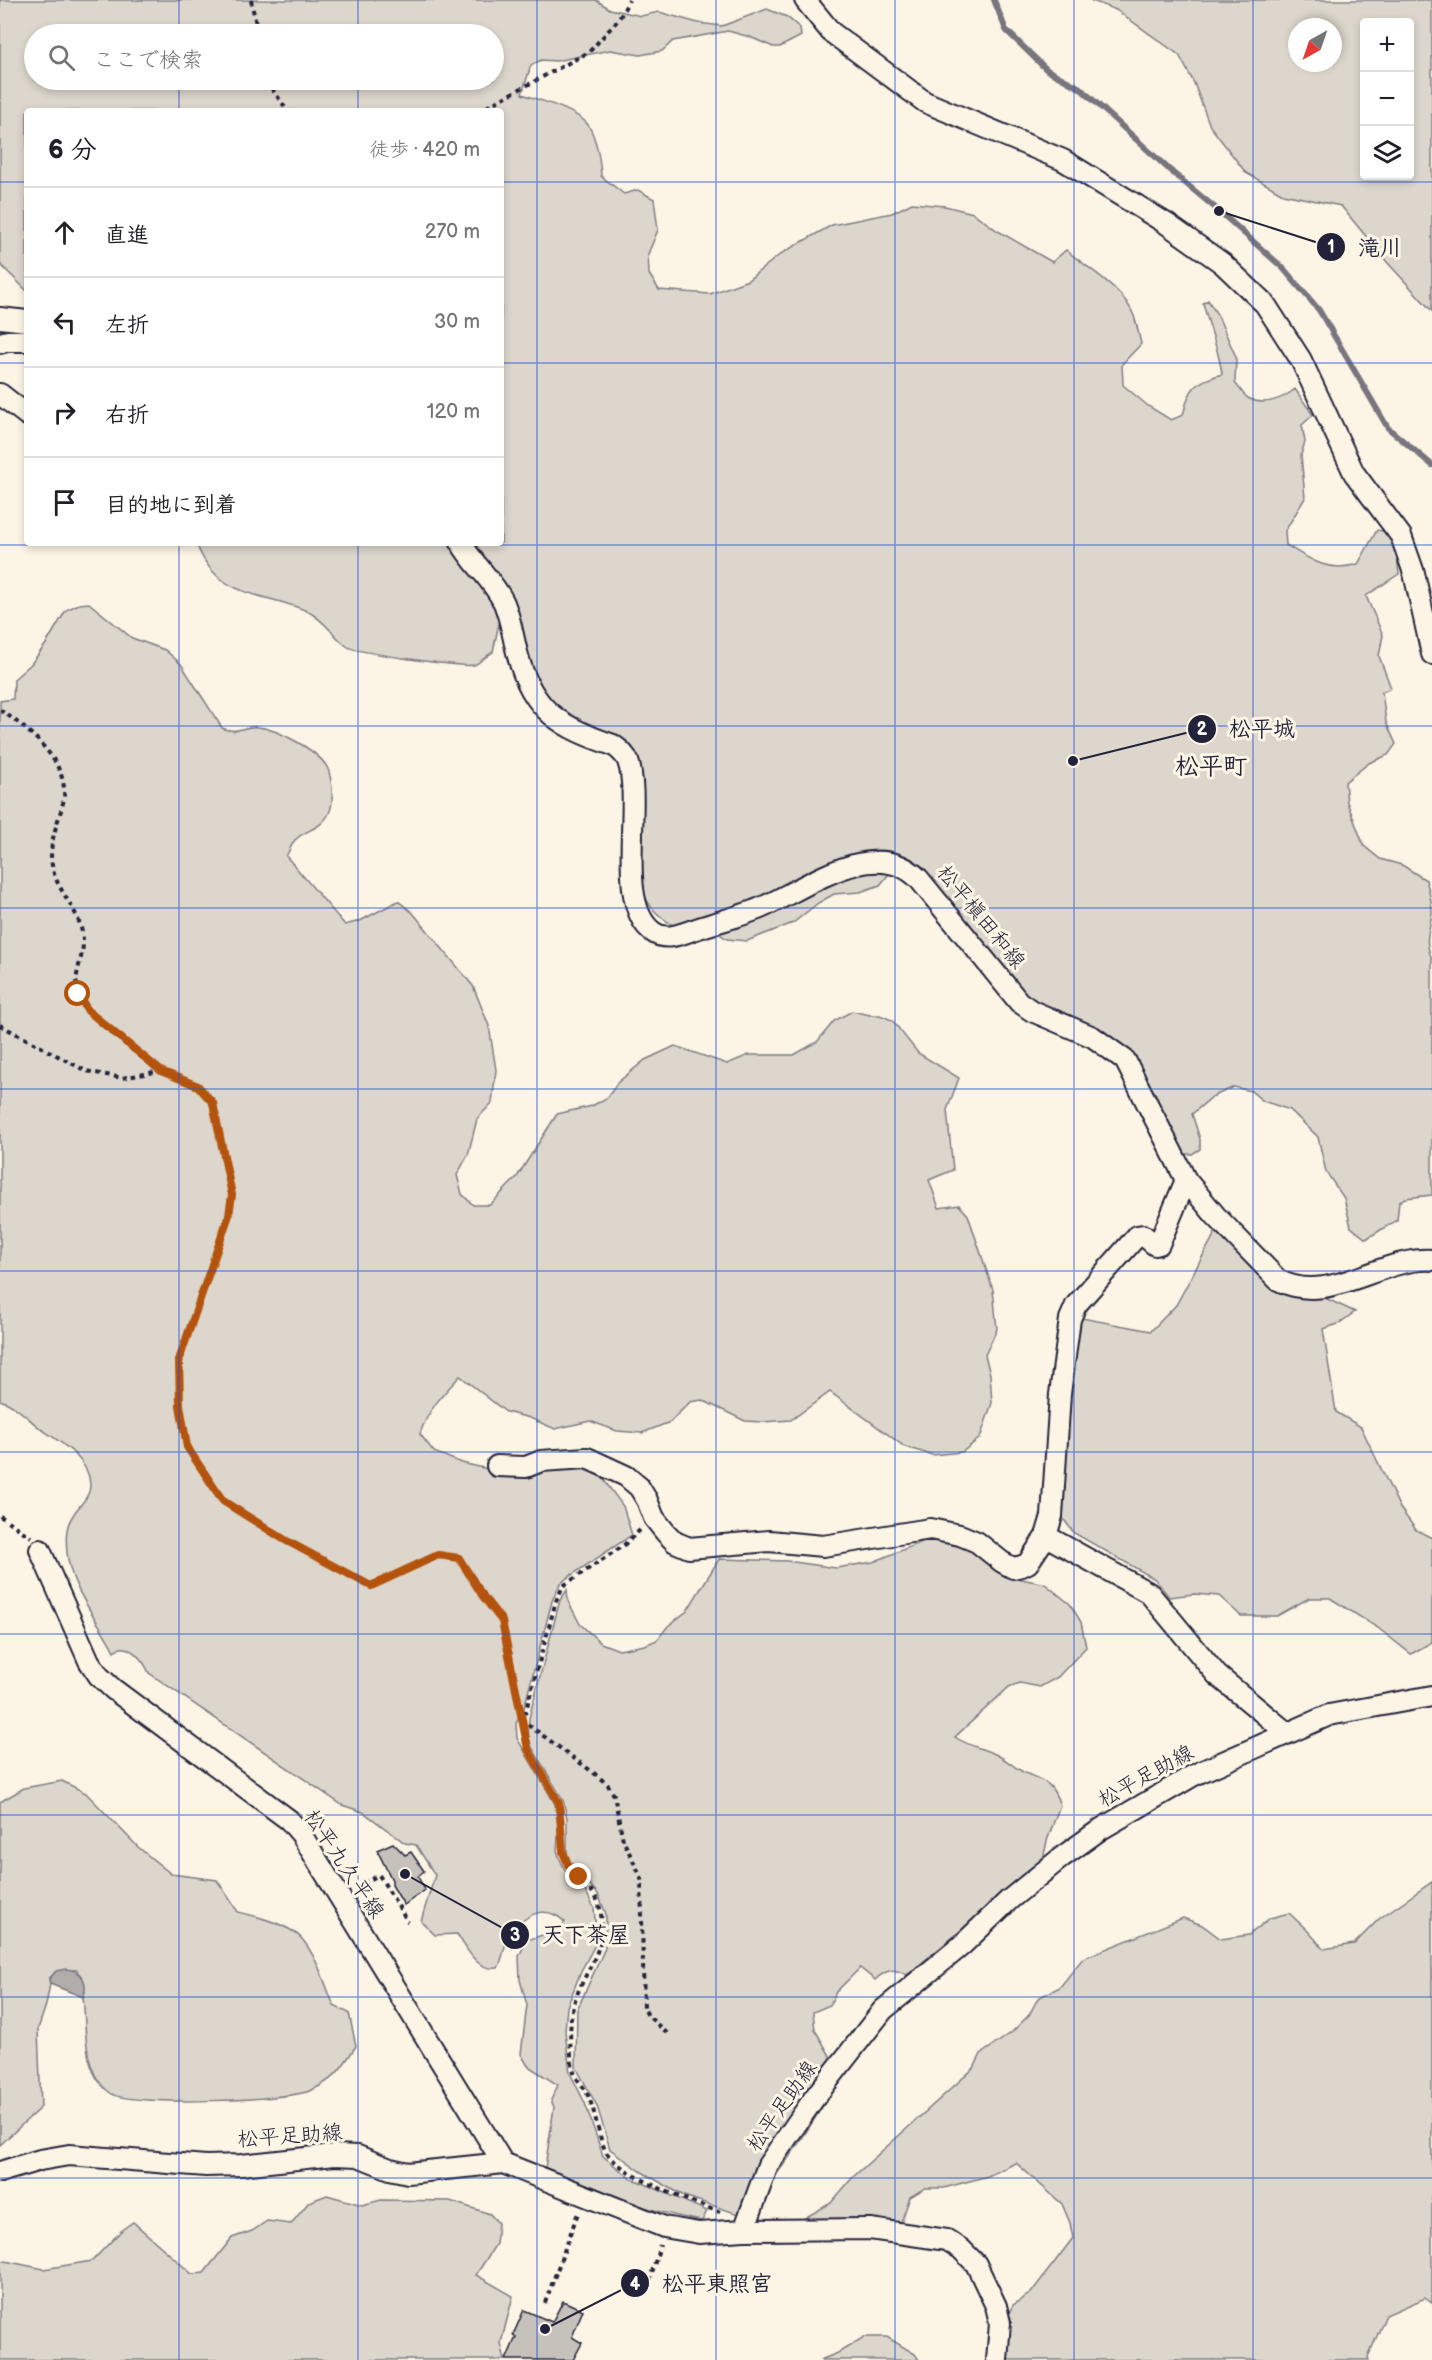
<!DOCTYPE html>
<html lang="ja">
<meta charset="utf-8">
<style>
:root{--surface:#fff;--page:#f2f2f2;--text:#202124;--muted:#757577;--line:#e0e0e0}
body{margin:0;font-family:"Balsamiq Sans","Klee One",sans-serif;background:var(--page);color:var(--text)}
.controls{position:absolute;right:18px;top:18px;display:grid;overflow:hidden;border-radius:6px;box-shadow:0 3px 9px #0003}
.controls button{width:54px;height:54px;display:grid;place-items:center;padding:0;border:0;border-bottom:2px solid var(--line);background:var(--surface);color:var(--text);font:30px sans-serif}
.compass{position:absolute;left:1288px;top:18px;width:54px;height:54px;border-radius:50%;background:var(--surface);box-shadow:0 3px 9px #0003;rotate:220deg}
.stop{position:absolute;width:18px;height:18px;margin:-14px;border:4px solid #b45309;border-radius:50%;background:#fff}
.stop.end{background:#b45309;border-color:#fff;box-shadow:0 2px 6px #0008}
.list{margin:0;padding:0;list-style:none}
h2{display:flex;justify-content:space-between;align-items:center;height:78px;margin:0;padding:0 24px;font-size:26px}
h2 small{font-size:20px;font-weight:400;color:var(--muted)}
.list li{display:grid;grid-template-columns:39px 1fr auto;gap:18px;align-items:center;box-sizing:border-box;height:90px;padding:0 24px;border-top:2px solid var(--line)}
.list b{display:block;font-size:22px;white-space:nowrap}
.list em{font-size:20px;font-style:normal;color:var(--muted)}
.icon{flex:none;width:33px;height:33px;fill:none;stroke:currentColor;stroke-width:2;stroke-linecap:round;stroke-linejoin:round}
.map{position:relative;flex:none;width:1432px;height:2360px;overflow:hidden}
.search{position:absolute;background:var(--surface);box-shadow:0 3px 9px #0003;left:24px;top:24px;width:480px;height:66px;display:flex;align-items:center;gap:15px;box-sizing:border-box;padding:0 21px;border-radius:33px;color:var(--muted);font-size:22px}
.panel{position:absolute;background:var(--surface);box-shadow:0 3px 9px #0003;left:24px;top:108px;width:480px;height:438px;border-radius:6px}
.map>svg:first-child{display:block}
</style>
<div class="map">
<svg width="1432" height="2360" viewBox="0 0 1432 2360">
<rect width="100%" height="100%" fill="#fcf5e5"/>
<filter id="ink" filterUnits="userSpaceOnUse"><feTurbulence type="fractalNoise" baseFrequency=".0167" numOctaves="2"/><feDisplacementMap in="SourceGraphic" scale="12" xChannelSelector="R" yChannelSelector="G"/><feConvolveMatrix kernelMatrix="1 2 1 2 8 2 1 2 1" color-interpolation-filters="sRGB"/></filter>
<g filter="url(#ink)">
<g fill="#dcd6cc" stroke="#7f7c84" stroke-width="1.5" fill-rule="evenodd">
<path d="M0,0H596L610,9L641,16L659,12L698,23L722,26L767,9L787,17L800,28L801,36L780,47H773L750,37L728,31L673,41L662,51L640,55L610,50L556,61L541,60L531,65L522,94C539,100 580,111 589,126C597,141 600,160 601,176L624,194L638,190L654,199L658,230L648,254L649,274L659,290L710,294L748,280L782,253L832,225L892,213L912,203L945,206L973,213L998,231L1052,262L1066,250C1088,269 1123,287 1134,316C1137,325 1139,335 1141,344L1122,364L1123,385L1148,406L1171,420L1183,415C1190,386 1194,383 1222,374C1219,350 1209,327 1203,303L1208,300L1218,316L1236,357L1235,383C1239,387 1243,395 1248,398C1263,407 1283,399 1295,389L1313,415L1302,425L1305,442L1301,455L1305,498L1285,531L1286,545C1310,560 1329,573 1358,564L1377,530L1387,532L1396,546L1399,574L1366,596L1383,635L1379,656L1391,688L1382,692L1386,722L1396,744L1388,755L1369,763L1345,782L1347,802L1364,846L1380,859L1402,865L1426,880C1429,890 1432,901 1432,912C1430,931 1423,939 1432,959V1195L1405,1198L1399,1202L1397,1220L1366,1239L1351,1227L1344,1198L1326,1172L1318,1137L1290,1110L1263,1101L1251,1091L1234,1087L1212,1097L1192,1114L1200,1139V1149L1192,1154H1177L1164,1131L1157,1096L1146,1080L1033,1005L906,860L761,901L678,928C656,916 649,907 639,885L640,777L554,713L534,688L465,543H501V111H27V291L0,264ZM34,34H494V80H34Z"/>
<path d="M1090,0H1432V311L1387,262L1341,206L1283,194L1246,173L1210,126L1194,83L1179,55L1116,10ZM1364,22H1410V176H1364ZM1297,27H1333V63H1297Z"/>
<path d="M196,543H454L483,580L500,618L493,652C487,655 480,663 474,665C464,668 355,652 348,647C334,637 325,620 307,611C260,591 217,599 196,543Z"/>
<path d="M89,603L132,638L165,650L181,664L222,728C238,735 243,725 258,727C277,729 320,751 328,769C332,780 334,800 330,811C322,830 307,828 295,840C291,845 289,852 286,856L345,925L360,921L398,901L413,913L473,986L489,1026L496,1070L492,1103L477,1119L468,1155L457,1175L462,1194L473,1205H490L517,1177L557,1114L592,1106L608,1097L617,1083L645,1060L675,1046L727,1064L749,1055H794L817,1042L834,1021L852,1011L870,1015H880L892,1020L918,1053L959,1078L947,1110L953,1170L929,1180L939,1208L959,1205L968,1215L993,1290L997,1329L985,1355L990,1374L992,1403L980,1438L962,1452L932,1455L905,1447L830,1392L791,1420L762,1422L745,1421L702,1400L690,1402L670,1422L642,1433L617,1431L590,1421L555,1429L530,1418L506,1412L460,1376C443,1394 427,1411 420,1434L434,1452L462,1463L496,1471L578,1467L601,1476L623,1506L632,1535L567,1578L560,1584L552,1601L523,1712L516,1723L517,1738L555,1804L559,1826L557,1850L559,1857L565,1870L586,1892L594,1908L597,1941L581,1971L567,2007L565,2031L570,2073L585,2103L603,2156L629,2177L707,2211L702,2221C649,2212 598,2191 547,2174L545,2168L554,2107L551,2100L558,2085L528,2066L521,2054L527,2005L520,1980L519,1956L527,1940L558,1930L565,1922C549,1906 531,1911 517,1926C514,1930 510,1933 508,1937C504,1947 503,1958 498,1968C476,1971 468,1950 457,1934L435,1935L421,1921L435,1875L416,1845L405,1843L363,1812L342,1805L149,1673C144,1661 128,1640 114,1651C98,1619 71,1590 67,1553C66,1541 65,1527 72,1517C77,1507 90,1498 90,1486C91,1460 59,1441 41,1429C28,1419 16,1405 0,1400V701L13,699L14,679L31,664L46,644L66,610L79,604Z"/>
<path d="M893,869L880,885L860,892L834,894L818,903L793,923L747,941L727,939L714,930L845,872Z"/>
<path d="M1218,1228L1299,1293L1325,1298L1355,1312L1338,1324L1323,1329L1336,1412L1361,1427L1400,1508L1416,1530L1432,1538V1642L1411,1654L1378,1628L1330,1598H1309L1277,1616H1241L1219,1596L1194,1594L1169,1597L1155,1579L1074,1533L1061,1516L1073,1335L1082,1318L1151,1331L1176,1305Z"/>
<path d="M929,1539L980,1551L1017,1578L1045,1584L1070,1604L1081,1622L1086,1647L1058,1677L1040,1687L1020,1683L1009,1687L955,1737C968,1746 981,1748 995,1754C1005,1758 1013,1767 1023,1772C1045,1782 1051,1780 1060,1805L1047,1841L1041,1868L982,1913L907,1975C892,1968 887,1969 875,1980L860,1968L836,1992L830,2005L813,2012L815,2030L832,2059L836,2085C807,2131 779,2178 741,2215L684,2196L642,2172L610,2149L597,2106L576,2067L577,2010L605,1948L606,1914L598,1894L570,1862L567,1856V1818L563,1800L531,1746L528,1735L529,1718L560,1600L567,1590L568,1601L580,1624L601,1643L619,1650L645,1645L657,1640L668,1626L687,1611L719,1559L787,1561L836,1568L873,1562Z"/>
<path d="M62,1781L86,1793L138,1847L171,1874L217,1880L238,1912C256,1916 290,1925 302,1939C317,1957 325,1984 334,2006L349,2013L356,2046C341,2068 337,2078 312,2090C290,2101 130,2106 112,2094C81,2074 87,2028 83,1997L85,1992L77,1970C64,1969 58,1970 49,1979L50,1984L46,2005L38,2029L41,2107L0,2145V1802L24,1788Z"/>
<path d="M1432,1882V2303L1425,2298L1386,2315L1368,2357L1369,2360H1000L1005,2320L1013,2305L1031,2293L1073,2238L1070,2223L1062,2204L1016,2163L988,2176L944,2188H925L910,2197L899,2228L794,2224L831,2203L853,2177L974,2068L981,2054L1011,2033L1029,2015L1038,1998L1060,1987L1083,1958L1183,1918L1202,1925L1221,1939L1249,1935L1270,1918L1289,1913L1307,1930L1324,1949L1354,1944L1380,1918Z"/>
<path d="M327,2195L362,2205L381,2200L450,2201L490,2214L498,2223L496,2244L476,2275L513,2296L501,2343L505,2360H0V2260L44,2269L92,2261L123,2229L133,2222L192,2274L204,2273L232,2238L252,2231L267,2221L291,2224L309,2202Z"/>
<path d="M864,2337H887L915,2354L919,2360H820L838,2353Z"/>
</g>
<path fill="#b2adab" stroke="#78757e" stroke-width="1.5" d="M67,1969C82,1971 89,1982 83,1997L50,1984L49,1979L56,1971Z"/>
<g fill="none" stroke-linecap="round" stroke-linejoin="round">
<path stroke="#78757e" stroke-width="6" d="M994,0L1006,30L1047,70L1080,88L1173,173L1219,211L1283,268L1319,310L1388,428L1432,465"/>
</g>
<g fill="#c6c1bb" stroke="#22223b" stroke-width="1.5">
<path d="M393,1843L405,1855L411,1852L424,1871L418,1877L425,1890L404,1905L392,1885V1880L377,1850Z"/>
<path d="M563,2301L583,2310L572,2337L582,2343L573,2360H506L516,2337L513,2335L524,2310L552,2322Z"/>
</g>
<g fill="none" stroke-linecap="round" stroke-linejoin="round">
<g stroke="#22223b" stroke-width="24">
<g id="minor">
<path d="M805,0L831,32L925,102L1063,160L1167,224L1222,263L1265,304L1301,360L1354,473L1401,536L1414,573L1432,654"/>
<path d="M0,318L27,321"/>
<path d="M0,343L7,341H27"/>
<path d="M0,394L27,415"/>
<path d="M461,543C473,564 493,580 504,603C511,620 513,638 518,656C532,711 562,728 613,745C619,749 625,754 628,761C643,804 614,903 653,932C666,942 683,933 696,929C719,921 744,916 765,906C809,886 876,835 919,879L1019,1002L1032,1011L1093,1037L1125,1060L1186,1180L1215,1215L1278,1280C1329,1307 1379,1257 1432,1260"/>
<path d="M497,1466L526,1467L541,1461L587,1458L626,1476L639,1487L647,1500L654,1518L666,1533L675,1542L689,1548L769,1541L823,1546L930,1529L960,1535L977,1542L1002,1562L1013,1568L1022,1566L1028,1563L1046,1536L1052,1516L1060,1394L1070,1319L1076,1305L1137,1236L1143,1235L1155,1245L1159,1244L1186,1180"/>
<path d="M1046,1536L1149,1593L1217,1675L1287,1733"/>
<path d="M40,1550L89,1661L99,1676L113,1689L289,1820L301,1834L503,2163"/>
<path d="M0,2172L40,2160L69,2155L206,2166L241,2165L334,2155L358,2156L390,2169L408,2173L503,2163L664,2227L699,2233L744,2230L870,2229L947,2240L961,2249L976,2264L996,2306L1000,2323L997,2360"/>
<path d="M744,2230L768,2165L815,2097L883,2010L961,1946L1009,1900L1062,1857L1101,1829L1194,1775L1329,1715L1432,1696"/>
</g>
</g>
<g stroke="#22223b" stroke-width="4" stroke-dasharray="4.5 4.5" stroke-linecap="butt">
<path d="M251,0L258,34"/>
<path d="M269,80L272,89L288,111"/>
<path d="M479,111L589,52L619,19L629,0"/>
<path d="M0,710C29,729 72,764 63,803C58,823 48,844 52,865C56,892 81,909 83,940C84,958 72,976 78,994C85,1016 141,1055 160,1071"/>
<path d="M0,1025L86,1071L122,1078L161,1071L198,1086L213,1103L232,1195L229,1215L179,1360L180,1405L187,1447L223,1501L285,1540L371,1586L438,1555L459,1558L502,1621L523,1721L594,1773L608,1785L614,1795L623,1840L641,1877L644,2008L648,2016L669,2035"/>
<path d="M0,1516L31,1537"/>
<path d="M640,1530L624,1545L563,1586L556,1601L523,1721C525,1745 533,1760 546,1780C550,1787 557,1795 559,1803C565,1823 557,1847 569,1866C579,1881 597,1890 600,1909C609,1952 583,1969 573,2007C569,2022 569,2061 575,2075C579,2083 586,2089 589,2098C596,2115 598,2134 605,2150C618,2175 693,2203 720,2212"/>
<path d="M355,1887L379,1875L408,1922"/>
<path d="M647,2290L660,2245"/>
<path d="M545,2303L578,2213"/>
</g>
<use href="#minor" stroke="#fcf5e5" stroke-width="20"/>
</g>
</g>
<g fill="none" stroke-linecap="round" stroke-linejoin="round" filter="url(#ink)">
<path stroke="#b45309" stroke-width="8" d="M78,994L88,1011L161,1071L198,1086L213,1103L232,1195L229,1215L179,1360L180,1405L187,1447L223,1501L285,1540L371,1586L438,1555L459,1558L482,1595L502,1621L528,1749L559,1803L563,1852L568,1865L579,1877"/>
</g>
<path fill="none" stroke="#1d4ed8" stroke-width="1.5" stroke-opacity="0.55" d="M179,0V34M358,0V34M537,0V2360M716,0V2360M895,0V2360M1074,0V2360M1253,0V2360M179,80V111M358,80V111M0,182H27M501,182H1432M0,363H27M501,363H1432M179,543V2360M358,543V2360M0,545H1432M0,726H1432M0,908H1432M0,1089H1432M0,1271H1432M0,1452H1432M0,1634H1432M0,1815H1432M0,1997H1432M0,2178H1432"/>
<g text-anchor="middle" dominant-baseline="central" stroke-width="6" stroke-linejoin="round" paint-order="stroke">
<g font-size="21" fill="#22223b" stroke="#fcf5e5">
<text transform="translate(981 917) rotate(51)">松平槇田和線</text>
<text transform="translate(1146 1776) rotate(-29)">松平足助線</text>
<text transform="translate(344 1864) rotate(56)">松平九久平線</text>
<text transform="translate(782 2106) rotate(-55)">松平足助線</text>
<text transform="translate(290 2136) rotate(-4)">松平足助線</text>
</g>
<g font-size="24" font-weight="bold" fill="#22223b" stroke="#fcf5e5">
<text x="1211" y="766">松平町</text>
</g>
</g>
<path fill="none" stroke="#22223b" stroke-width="2" d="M1219 211L1331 247M1073 761L1202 729M405 1874L515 1935M545 2329L635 2283"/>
<g fill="#22223b" stroke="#fcf5e5" stroke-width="2">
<circle cx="1219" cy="211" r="6"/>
<circle cx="1073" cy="761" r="6"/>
<circle cx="405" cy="1874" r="6"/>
<circle cx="545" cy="2329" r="6"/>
<circle cx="1331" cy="247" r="15"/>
<circle cx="1202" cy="729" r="15"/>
<circle cx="515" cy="1935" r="15"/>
<circle cx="635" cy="2283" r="15"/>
</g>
<g font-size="18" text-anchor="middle" font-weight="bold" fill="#fff">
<text x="1331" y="253">1</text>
<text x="1202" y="735">2</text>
<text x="515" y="1941">3</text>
<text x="635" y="2290">4</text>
</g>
<g font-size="22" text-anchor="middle" font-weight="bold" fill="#22223b" stroke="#fcf5e5" stroke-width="6" stroke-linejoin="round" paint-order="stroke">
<text x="1380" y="255">滝川</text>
<text x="1262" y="736">松平城</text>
<text x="586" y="1942">天下茶屋</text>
<text x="717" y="2291">松平東照宮</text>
</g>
</svg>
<div class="controls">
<button>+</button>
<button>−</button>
<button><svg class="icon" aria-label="layers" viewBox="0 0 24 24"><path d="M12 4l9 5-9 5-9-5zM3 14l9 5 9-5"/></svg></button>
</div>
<svg class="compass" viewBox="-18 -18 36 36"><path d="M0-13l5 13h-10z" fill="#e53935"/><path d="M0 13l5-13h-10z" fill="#757577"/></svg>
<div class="stop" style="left:78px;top:994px"></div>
<div class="stop end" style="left:579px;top:1877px"></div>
<div class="search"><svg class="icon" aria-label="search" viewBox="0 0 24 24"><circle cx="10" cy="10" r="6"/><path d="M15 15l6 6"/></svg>ここで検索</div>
<section class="panel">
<h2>6 分<small>徒歩 · 420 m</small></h2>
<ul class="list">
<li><svg class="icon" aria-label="ahead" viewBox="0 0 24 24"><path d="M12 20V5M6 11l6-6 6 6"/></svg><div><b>直進</b></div><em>270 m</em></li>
<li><svg class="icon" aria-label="left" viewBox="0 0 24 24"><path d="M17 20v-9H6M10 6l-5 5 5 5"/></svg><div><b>左折</b></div><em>30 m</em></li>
<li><svg class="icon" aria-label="right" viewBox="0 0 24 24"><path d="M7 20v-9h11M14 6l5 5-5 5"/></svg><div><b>右折</b></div><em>120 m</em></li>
<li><svg class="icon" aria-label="arrive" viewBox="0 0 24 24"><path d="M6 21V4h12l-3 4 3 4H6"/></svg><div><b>目的地に到着</b></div></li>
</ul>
</section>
</div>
